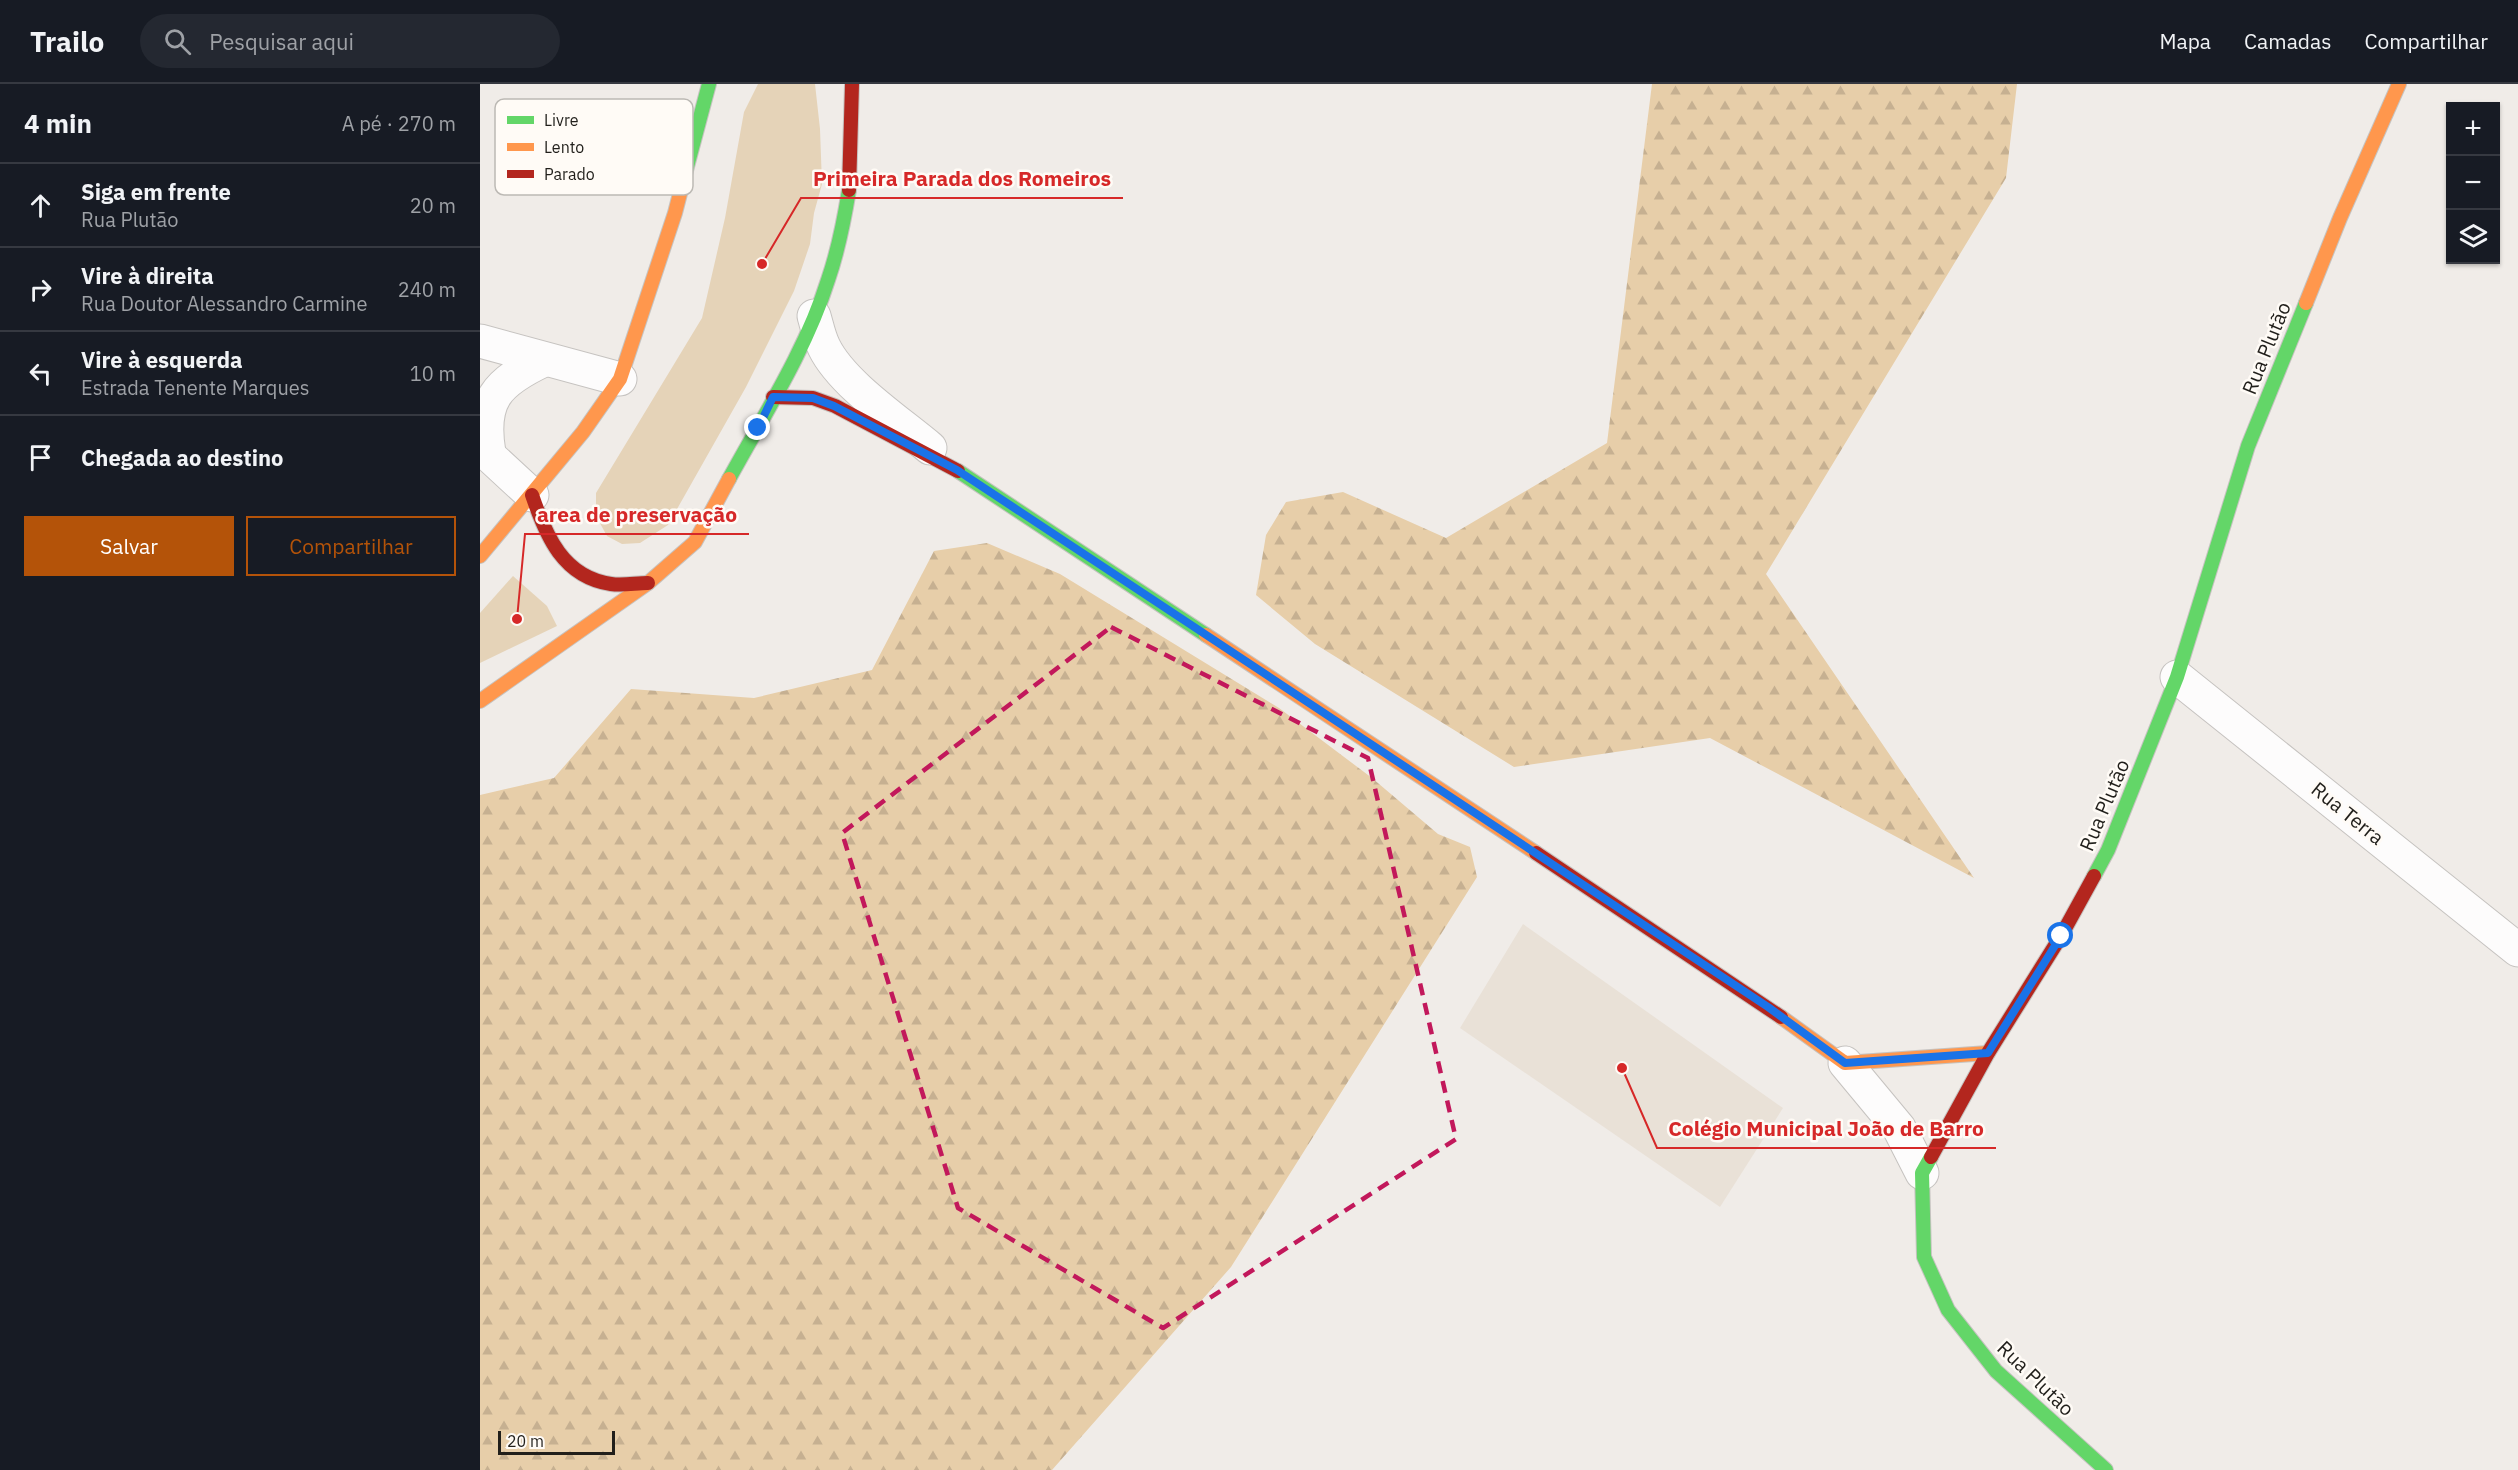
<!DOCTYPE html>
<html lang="pt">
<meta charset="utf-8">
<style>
:root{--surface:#171b24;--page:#242831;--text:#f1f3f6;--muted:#9ea1a6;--line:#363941;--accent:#b45309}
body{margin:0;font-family:"IBM Plex Sans",sans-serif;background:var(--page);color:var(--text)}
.controls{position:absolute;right:18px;top:18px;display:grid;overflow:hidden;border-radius:0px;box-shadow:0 2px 4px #0004}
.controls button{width:54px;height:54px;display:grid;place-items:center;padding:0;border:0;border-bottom:2px solid var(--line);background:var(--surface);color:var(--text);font:30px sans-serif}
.scale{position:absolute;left:18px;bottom:15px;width:117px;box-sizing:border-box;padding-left:6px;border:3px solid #211f1b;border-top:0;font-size:16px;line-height:21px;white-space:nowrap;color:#211f1b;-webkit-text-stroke:4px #fffbf6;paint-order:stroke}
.stop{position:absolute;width:18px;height:18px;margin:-14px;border:4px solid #1a73e8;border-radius:50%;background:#fff}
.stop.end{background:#1a73e8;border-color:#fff;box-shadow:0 2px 6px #0008}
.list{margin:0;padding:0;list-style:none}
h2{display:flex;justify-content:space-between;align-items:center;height:78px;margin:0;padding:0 24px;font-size:26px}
h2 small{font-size:20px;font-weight:400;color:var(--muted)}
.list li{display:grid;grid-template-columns:39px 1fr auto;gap:18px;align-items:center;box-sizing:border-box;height:84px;padding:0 24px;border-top:2px solid var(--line)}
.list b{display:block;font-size:22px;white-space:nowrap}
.list p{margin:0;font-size:20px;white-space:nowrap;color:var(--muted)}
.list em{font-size:20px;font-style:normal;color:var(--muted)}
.actions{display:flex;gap:12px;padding:18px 24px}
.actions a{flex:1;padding:14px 0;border:2px solid var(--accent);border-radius:0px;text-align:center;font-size:21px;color:var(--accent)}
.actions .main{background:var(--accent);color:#fff}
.icon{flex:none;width:33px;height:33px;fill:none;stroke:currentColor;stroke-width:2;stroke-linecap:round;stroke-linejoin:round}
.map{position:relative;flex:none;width:2038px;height:1386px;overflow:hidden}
header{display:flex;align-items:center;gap:36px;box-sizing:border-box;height:84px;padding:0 30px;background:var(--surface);border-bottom:2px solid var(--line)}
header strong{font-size:28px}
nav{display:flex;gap:33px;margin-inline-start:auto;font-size:21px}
.search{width:420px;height:54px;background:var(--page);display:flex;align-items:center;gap:15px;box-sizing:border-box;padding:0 21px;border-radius:33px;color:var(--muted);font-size:22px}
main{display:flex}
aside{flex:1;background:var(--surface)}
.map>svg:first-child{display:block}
</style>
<header>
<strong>Trailo</strong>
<div class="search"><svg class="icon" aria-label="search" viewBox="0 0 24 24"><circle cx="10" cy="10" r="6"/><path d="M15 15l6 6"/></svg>Pesquisar aqui</div>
<nav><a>Mapa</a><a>Camadas</a><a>Compartilhar</a></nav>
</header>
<main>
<aside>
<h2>4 min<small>A pé · 270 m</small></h2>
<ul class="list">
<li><svg class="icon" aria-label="ahead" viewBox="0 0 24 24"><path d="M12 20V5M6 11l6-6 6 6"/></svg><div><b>Siga em frente</b><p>Rua Plutão</p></div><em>20 m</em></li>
<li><svg class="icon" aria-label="right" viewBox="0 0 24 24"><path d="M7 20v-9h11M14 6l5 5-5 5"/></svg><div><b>Vire à direita</b><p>Rua Doutor Alessandro Carmine</p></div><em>240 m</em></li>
<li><svg class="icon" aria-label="left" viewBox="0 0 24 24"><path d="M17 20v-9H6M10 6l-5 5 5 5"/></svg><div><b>Vire à esquerda</b><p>Estrada Tenente Marques</p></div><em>10 m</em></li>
<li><svg class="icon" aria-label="arrive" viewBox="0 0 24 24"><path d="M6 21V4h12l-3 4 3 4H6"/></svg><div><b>Chegada ao destino</b></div></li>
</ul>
<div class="actions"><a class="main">Salvar</a><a>Compartilhar</a></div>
</aside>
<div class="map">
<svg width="2038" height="1386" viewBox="0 0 2038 1386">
<defs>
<pattern id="forest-firs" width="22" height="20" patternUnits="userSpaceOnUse" patternTransform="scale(1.5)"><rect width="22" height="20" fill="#e7cea9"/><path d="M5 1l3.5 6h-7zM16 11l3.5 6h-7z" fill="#c6b091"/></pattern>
</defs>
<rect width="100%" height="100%" fill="#f0ece8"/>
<path fill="#e9e1d7" d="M1043,840L1303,1024L1240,1123L980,944Z"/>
<g fill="#e5d3b8">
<path d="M278,0H335L340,45L342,100L334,129L330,160L314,207L266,303L188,441L160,459L142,460L127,452L116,432V409L222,234L245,134L264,28Z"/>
<path d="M33,492L67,522L77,542L0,579V529Z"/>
</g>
<g fill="url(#forest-firs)">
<path d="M1172,0H1537L1526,94L1286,490L1494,794L1230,654L1034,683L835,560L776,511L786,451L806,418L863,408L966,454L1127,359Z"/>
<path d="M507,459L580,490L799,624L892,694L958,750L990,763L997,793L751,1183L572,1386H0V711L74,694L151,605L274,614L392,586L454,467Z"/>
</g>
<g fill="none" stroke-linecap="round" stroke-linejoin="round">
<g stroke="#c6c3c0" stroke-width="35">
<g id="street">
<path d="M334,232C337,242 339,253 344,263C362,300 418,337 450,364"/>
<path d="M0,257L140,295"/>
<path d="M0,363L52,411"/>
<path d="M9,369C0,316 17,298 64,276"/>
<path d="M1697,593L2038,866"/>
<path d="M1365,979L1419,1044L1442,1089"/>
</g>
</g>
<g stroke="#c6c3c0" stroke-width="16">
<g id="fast">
<path d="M204,94L229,0"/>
<path d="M478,387L726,551"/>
<path d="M249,395C284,331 326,266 348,196C358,167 364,137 369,106"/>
<path d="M1614,792L1628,766L1697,593L1768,362L1826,219"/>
<path d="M1451,1073L1442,1089L1444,1173L1468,1226L1516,1287L1626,1386"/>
</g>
</g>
<g stroke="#c6c3c0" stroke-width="16">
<g id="slow">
<path d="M1826,219L1860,134L1919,0"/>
<path d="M0,472L103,348L140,295L195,129L204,94"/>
<path d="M726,551L1056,769"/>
<path d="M0,617L168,499L215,458L249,395"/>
<path d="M1301,933L1365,979L1508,969"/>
</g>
</g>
<g stroke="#c6c3c0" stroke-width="16">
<g id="jam">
<path d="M369,106L372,0"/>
<path d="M293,313L333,314L355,322L478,387"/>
<path d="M52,411C66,452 83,493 131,500C143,502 156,499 168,499"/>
<path d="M1056,769L1301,933"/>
<path d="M1451,1073L1508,969L1581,852L1614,792"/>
</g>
</g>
<use href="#street" stroke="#fdfcfc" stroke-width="33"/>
<use href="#fast" stroke="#63d668" stroke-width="14"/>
<use href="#slow" stroke="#ff974d" stroke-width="14"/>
<use href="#jam" stroke="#b3261e" stroke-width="14"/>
</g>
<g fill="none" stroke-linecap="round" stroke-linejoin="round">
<path stroke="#1a73e8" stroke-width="8" d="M278,344L293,313L333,314L354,322L477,386L1288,923L1365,979L1508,969L1581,852"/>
</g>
<path fill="none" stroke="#c2185b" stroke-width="4.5" stroke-dasharray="12 8" stroke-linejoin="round" d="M631,543L888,674L976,1055L683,1244L478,1124L362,749Z"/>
<g text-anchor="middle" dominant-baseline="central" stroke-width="5" stroke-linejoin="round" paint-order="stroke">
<g font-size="20" fill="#211f1b" stroke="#fffbf6">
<text transform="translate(1786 264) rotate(-68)">Rua Plutão</text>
<text transform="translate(1624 721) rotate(-67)">Rua Plutão</text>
<text transform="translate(1868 729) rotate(39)">Rua Terra</text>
<text transform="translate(1556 1294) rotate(44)">Rua Plutão</text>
</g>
</g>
<rect x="15" y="15" width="198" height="96" rx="9" fill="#fffbf6" stroke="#bcb9b4" stroke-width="1.5"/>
<rect x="27" y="32" width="27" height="8" fill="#63d668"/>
<rect x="27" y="59" width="27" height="8" fill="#ff974d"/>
<rect x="27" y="86" width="27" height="8" fill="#b3261e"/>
<g font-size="16" fill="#211f1b">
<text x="64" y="42">Livre</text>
<text x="64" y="69">Lento</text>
<text x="64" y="96">Parado</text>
</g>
<path fill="none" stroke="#d62828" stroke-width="2" d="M282 180L321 114H643M37 535L45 450H269M1142 984L1177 1064H1516"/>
<g fill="#d62828" stroke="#fffbf6" stroke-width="2">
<circle cx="282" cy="180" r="6"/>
<circle cx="37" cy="535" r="6"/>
<circle cx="1142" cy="984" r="6"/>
</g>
<g font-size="21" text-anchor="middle" font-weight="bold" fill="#d62828" stroke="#fffbf6" stroke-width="5" stroke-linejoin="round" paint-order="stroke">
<text x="482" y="102">Primeira Parada dos Romeiros</text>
<text x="157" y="438">area de preservação</text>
<text x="1346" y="1052">Colégio Municipal João de Barro</text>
</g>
</svg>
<div class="controls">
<button>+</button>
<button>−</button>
<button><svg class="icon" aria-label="layers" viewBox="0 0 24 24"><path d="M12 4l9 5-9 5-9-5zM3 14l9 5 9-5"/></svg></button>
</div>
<div class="scale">20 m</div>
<div class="stop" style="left:1581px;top:852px"></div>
<div class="stop end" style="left:278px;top:344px"></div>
</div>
</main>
